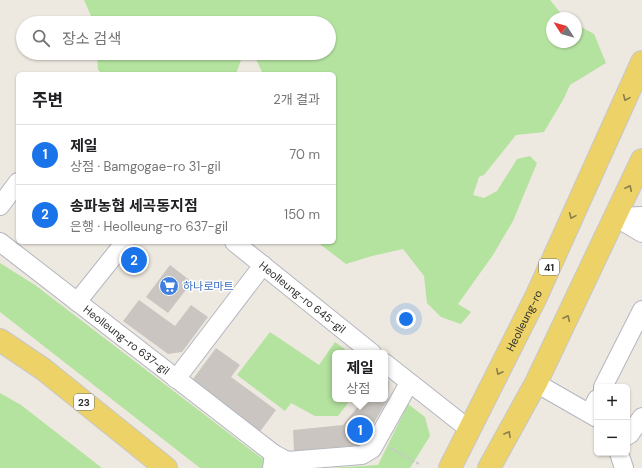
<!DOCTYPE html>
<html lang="ko">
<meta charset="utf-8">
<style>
:root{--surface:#fff;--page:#f2f2f2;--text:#202124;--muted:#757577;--line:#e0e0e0;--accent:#1a73e8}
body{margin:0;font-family:"DM Sans","Noto Sans KR",sans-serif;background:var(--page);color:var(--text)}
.controls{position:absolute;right:12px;bottom:12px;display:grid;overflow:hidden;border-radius:6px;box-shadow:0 1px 3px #0004}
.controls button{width:36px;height:36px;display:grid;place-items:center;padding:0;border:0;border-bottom:1px solid var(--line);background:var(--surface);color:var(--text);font:20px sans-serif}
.compass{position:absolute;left:546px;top:12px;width:36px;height:36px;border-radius:50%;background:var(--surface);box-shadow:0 1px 3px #0004;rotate:306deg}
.you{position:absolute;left:406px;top:319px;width:14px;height:14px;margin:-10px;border:3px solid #fff;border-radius:50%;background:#1a73e8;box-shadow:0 0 0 6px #1a73e833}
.badge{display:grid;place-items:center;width:26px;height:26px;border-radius:50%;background:var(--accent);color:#fff;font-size:13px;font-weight:700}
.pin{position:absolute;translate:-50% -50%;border:2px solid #fff;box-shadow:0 1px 4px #0006}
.popup{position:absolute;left:332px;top:350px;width:56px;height:52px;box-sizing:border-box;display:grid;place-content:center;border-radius:6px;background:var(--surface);filter:drop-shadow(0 1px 3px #0005);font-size:13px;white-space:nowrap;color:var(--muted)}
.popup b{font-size:15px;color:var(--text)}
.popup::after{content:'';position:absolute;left:50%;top:100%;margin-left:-8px;border:8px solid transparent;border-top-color:var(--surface)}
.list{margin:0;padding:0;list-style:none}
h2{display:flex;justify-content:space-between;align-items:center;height:52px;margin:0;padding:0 16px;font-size:17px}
h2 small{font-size:13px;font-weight:400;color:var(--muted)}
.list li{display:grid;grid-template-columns:26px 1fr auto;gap:12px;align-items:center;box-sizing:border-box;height:60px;padding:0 16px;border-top:1px solid var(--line)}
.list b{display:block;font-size:15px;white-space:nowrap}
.list p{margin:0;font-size:13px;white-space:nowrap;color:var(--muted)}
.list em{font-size:13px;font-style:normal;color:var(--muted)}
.icon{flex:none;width:22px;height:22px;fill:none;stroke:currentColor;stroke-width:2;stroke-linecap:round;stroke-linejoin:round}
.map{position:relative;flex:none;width:642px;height:468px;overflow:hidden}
.search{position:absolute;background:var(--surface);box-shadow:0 1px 3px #0004;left:16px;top:16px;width:320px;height:44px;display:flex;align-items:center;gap:10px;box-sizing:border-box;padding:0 14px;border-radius:22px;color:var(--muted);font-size:15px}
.panel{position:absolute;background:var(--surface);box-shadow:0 1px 3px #0004;left:16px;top:72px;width:320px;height:172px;border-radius:6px}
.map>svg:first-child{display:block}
</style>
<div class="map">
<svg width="642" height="468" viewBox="0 0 642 468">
<rect width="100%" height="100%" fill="#eee9e0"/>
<g fill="#b4e29f">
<path d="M84,0H550L563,16L566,18H552V42H576V24L594,34L606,63L570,85L563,100L544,132L516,135L484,175L479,177L473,195L484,198L497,191L517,159L530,156L537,163L513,221L493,255L458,304L471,312L461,324L441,317L427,303L424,276L403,249L372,256L346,264L317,242H334V74H263L256,59L241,60L236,74H103L98,70L97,53H329V23H94Z"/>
<path d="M0,263L35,285L264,460L263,468H200L0,312Z"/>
<path d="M270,332L319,365L335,342L350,353H335V399H351L338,416H315L291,403L285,411L237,375Z"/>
<path d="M0,393L21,405L102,468H0Z"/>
<path d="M408,404L425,417L430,436L410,468H332L378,465Z"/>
</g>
<g fill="#cac5c0">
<path d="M170,265L192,282L168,313L146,297Z"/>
<path d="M139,300L175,326L191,305L208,317L182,352L168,354L123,321Z"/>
<path d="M216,348L240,365L231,377L276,410L259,433L190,383Z"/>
<path d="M385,379L389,381L388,399L361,445L294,451L293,430L343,425L364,399H385Z"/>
</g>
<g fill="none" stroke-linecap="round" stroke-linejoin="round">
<g stroke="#b4b6c0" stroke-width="20">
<g id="minor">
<path d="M0,206L18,182"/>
<path d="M615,217L642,233"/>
<path d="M615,217L642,216"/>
<path id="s1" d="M0,242L274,454"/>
<path id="s2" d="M234,242L372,353"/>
<path d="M77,302L125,242"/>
<path d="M385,363L470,430"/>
<path d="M176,379L263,265"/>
<path d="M536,383L597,418"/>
<path d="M603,387L642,310"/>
<path d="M590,413L597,399"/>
<path d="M627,436L630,434L642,417"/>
<path d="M619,453L624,468"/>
<path d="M272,468L274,454L287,461L362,455L372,449L409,383"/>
</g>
</g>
<g stroke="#c8c8c8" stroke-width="24">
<g id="major">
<path d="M0,340L43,369L166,468"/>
<path id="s3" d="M450,468L536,297L642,62"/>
<path d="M489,468L536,383L642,160"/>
</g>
</g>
<path stroke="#c8c8c8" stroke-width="2" stroke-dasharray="3 2" stroke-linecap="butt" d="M390,448L419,464"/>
<use href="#minor" stroke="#fff" stroke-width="18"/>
<use href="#major" stroke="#ecd267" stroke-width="22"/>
</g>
<defs><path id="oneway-chevron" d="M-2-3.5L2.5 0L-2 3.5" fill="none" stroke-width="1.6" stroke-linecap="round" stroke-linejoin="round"/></defs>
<g stroke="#8c804a">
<use href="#oneway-chevron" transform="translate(626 98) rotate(114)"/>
<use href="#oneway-chevron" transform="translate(629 188) rotate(-65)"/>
<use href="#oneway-chevron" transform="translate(572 216) rotate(114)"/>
<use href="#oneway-chevron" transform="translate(567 318) rotate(-65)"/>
<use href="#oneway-chevron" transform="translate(499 372) rotate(116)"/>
<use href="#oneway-chevron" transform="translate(508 434) rotate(-61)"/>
</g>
<defs>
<g id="supermarket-disc" transform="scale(1)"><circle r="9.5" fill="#3f7fe0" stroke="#fff"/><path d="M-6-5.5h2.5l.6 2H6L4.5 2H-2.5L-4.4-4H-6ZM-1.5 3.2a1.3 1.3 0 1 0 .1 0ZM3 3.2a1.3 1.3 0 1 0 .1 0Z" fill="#fff"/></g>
</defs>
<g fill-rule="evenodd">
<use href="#supermarket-disc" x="169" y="286"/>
</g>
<g text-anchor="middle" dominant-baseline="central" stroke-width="3" stroke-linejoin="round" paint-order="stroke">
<g fill="#fff" stroke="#6c6c6c" stroke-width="1">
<rect x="539" y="259" width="20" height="16" rx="3"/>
<rect x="74" y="394" width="20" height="16" rx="3"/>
</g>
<g font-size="10" font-weight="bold" fill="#2d2d2d">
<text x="549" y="267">41</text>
<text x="84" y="402">23</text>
</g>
<g font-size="11" fill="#366cbe" stroke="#fff" text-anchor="start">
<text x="183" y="286">하나로마트</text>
</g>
<g font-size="11" fill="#2d2d2d" stroke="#fff">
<text stroke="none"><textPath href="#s2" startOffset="88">Heolleung-ro 645-gil</textPath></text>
<text stroke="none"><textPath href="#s3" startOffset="165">Heolleung-ro</textPath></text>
<text stroke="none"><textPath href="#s1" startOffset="160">Heolleung-ro 637-gil</textPath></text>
</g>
</g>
</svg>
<div class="controls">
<button>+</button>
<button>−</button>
</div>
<svg class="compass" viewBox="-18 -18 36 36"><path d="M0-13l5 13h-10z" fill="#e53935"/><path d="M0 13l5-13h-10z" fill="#757577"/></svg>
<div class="you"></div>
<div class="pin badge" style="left:360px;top:430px">1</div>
<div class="popup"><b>제일</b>상점</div>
<div class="pin badge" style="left:134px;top:260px">2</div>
<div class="search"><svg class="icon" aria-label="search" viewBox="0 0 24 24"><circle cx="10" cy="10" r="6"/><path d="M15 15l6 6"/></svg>장소 검색</div>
<section class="panel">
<h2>주변<small>2개 결과</small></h2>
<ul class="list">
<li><span class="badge">1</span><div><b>제일</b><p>상점 · Bamgogae-ro 31-gil</p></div><em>70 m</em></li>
<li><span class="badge">2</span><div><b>송파농협 세곡동지점</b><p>은행 · Heolleung-ro 637-gil</p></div><em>150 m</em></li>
</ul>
</section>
</div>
